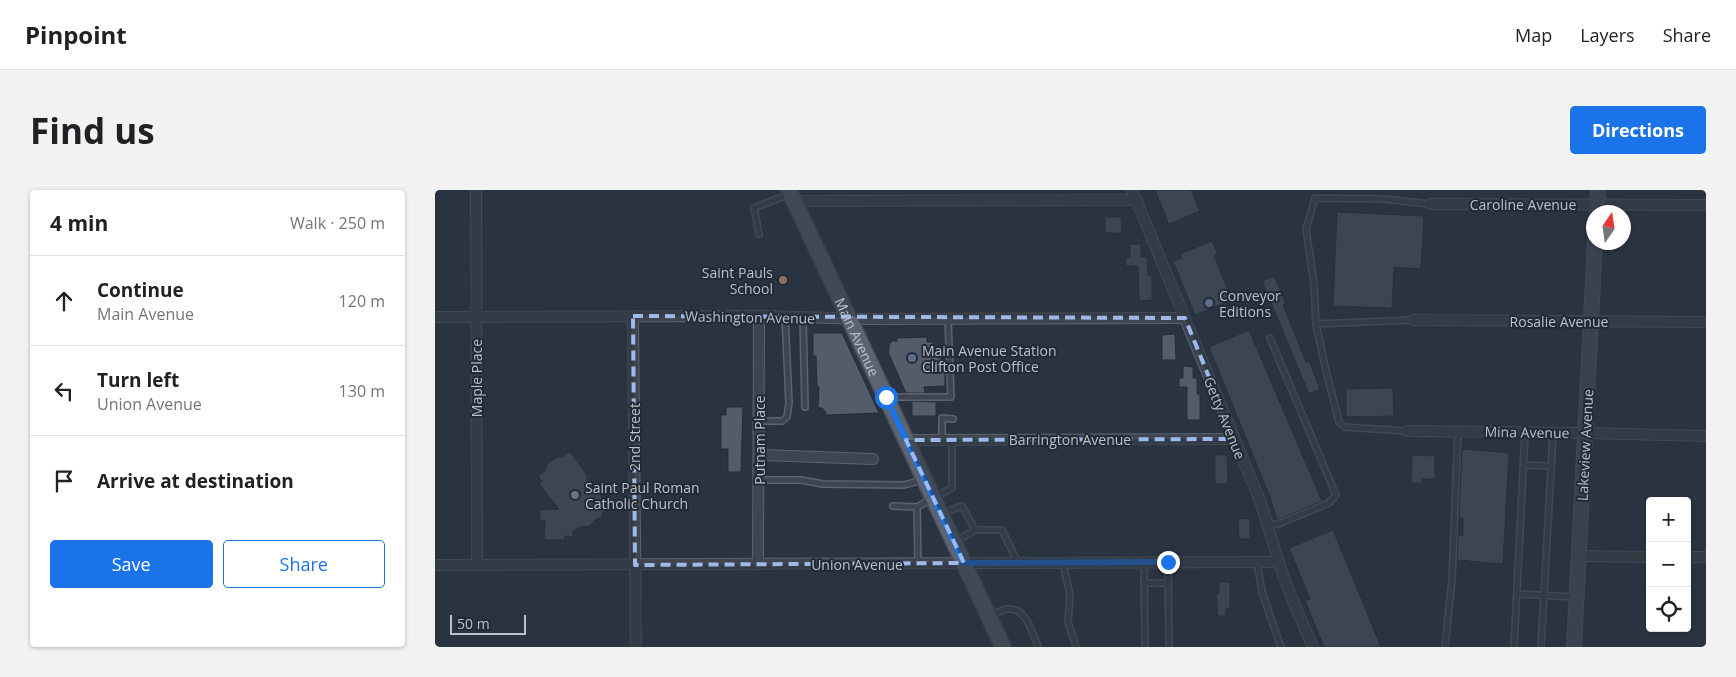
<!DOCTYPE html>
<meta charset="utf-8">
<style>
:root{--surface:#fff;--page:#f2f2f2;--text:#202124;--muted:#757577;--line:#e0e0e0;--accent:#1a73e8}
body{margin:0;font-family:"Open Sans",sans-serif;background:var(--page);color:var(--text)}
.controls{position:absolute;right:15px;bottom:15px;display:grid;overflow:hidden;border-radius:5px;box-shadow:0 1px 4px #0004}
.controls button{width:45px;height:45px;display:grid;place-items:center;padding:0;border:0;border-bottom:1px solid var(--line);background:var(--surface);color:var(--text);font:25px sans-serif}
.compass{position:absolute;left:1151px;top:15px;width:45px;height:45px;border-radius:50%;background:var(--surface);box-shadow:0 1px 4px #0004;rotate:13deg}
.scale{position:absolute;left:15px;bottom:12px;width:76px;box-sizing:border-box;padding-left:5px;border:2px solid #bbc1ca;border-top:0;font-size:14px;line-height:18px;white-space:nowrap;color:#bbc1ca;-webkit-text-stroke:4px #232a36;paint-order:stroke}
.stop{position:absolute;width:15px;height:15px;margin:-11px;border:4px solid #1a73e8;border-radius:50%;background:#fff}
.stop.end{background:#1a73e8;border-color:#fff;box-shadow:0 1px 5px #0008}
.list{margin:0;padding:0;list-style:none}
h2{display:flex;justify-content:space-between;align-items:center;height:65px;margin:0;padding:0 20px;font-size:21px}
h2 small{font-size:16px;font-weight:400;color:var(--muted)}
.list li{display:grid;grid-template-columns:32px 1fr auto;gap:15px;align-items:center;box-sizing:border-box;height:90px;padding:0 20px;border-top:1px solid var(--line)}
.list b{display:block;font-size:19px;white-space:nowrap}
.list p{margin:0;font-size:16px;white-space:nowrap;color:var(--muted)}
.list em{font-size:16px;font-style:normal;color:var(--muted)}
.actions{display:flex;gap:10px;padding:15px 20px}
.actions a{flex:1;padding:11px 0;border:1px solid var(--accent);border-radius:5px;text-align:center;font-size:18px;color:var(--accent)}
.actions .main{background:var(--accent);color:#fff}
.icon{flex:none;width:28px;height:28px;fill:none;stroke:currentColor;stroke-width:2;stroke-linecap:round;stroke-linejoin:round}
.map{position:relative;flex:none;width:1271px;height:457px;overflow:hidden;border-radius:5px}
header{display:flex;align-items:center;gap:30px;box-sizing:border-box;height:70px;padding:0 25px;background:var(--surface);border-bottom:1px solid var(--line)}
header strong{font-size:24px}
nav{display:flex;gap:28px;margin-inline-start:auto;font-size:18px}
.intro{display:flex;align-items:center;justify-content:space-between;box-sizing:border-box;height:120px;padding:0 30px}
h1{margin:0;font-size:35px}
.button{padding:12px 22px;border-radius:5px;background:var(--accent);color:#fff;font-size:18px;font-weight:700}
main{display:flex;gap:30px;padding:0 30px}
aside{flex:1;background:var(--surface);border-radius:5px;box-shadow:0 1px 4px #0004}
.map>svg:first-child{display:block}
</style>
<header>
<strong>Pinpoint</strong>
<nav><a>Map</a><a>Layers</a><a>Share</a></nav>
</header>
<div class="intro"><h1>Find us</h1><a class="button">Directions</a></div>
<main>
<aside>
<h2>4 min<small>Walk · 250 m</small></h2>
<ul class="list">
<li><svg class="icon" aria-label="ahead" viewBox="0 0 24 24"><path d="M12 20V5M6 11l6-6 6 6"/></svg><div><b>Continue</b><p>Main Avenue</p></div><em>120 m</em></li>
<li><svg class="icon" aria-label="left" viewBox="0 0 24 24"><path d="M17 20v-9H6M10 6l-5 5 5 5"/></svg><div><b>Turn left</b><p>Union Avenue</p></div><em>130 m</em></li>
<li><svg class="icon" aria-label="arrive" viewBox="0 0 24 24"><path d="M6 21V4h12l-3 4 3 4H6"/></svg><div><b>Arrive at destination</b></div></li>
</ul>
<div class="actions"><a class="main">Save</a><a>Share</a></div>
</aside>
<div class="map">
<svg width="1271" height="457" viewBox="0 0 1271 457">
<rect width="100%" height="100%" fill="#2a3340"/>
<g fill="#545c6b" stroke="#252c38">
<path d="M720,0H756L765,21L734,34Z"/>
<path d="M902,22L989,26L986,79L959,77L957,118L898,116Z"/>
<path d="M670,27H686L687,43H670Z"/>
<path d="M777,51L783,65L779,66L797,110L760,125L738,71L747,68L745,64Z"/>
<path d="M695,54H706V67H712L713,85H717V110L704,111L703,76H691V67H695Z"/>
<path d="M839,86L851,114L848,115L871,172L874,171L885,199L874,204L827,91Z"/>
<path d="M814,140L887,311L842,330L835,307L774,157Z"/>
<path d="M378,143H407L444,223L391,225V222L387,218H383L384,197H382L381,166H378Z"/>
<path d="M740,144L741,170H727V145Z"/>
<path d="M492,147V152H498L499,164H503V168H507L510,175V196L489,197L490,203H471L453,162L454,161V155L457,151H462V148Z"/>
<path d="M748,176L758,177V188H762V204H765V230H752V197H744V188H748Z"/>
<path d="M958,198L959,226L911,227V199Z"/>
<path d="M477,211L501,212V226H477Z"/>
<path d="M291,217H308L306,282H293V259H286V225H291Z"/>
<path d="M1027,259L1074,263L1068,374L1022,370L1023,345H1028V328H1024Z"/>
<path d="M135,262L153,286L151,288L167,307L165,313L171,321L166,324L168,326L160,330L155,336L145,337L138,341V347L130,346V350H109L110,330L105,331V320L124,319L104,294L107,292L103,286L111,280V275L121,268L123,267L125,268Z"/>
<path d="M780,265H792L793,294H780Z"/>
<path d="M977,265L1000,266V289H987V293H976Z"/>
<path d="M815,328V349H804L803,329Z"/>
<path d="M898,340L929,415L946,457H889L870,411L875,409L854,358Z"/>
<path d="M784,392H795V418L791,419V426H783L781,404H784Z"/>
</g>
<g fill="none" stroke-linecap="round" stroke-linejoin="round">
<g stroke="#5c636e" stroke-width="8">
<g id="service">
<path d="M324,44L319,18L355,4"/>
<path d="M368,128L370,217"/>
<path d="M978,130L881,134L879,94L871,39L880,8L949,9L995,14"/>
<path d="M881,134L891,181L904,232L909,237L972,241"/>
<path d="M454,207H516L513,129"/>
<path d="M324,231H347L352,227L354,213L350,127"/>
<path d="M507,250V228L518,229"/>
<path d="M1089,275L1116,276"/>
<path d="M324,290H366L388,294L469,295L487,290"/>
<path d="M458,316L482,317"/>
<path d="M508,323L527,316L540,340H567L583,373"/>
<path d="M834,335L843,334L894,313L901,305L835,148"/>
<path d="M522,351L540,340"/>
<path d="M822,372L827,402L846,457"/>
<path d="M483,373L482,317L517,298V250"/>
<path d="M628,373L635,405L633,432L641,457"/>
<path d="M709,373L710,457"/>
<path d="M733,373L734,457"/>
<path d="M709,393H733"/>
<path d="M1082,404L1141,407"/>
<path d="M554,425C560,423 567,420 573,419C591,417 598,444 603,457"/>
<path d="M1010,457L1017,389L1023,241"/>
<path d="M1079,457L1090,242"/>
<path d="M1106,457L1118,243"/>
</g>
</g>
<g stroke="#5c636e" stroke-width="12">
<g id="minor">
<path d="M41,0L42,375"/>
<path d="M697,0L824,308C834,336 840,365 851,393C859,414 869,436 878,457"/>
<path d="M359,11L702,10"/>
<path d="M995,14L1271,15"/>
<path d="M198,126L201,457"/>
<path d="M0,127L324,126L432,129L750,128"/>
<path d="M978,130L1271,132"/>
<path d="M972,241L1150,243L1271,246"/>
<path d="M471,250L799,249"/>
<path d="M324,265L438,269"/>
<path d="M1145,366L1215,367"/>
<path d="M1252,367H1271"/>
<path d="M323,374L324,126"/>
<path d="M0,375L844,372"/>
</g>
</g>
<g stroke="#5c636e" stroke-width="16">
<g id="secondary">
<path d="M1162,22L1163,0"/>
<path d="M1139,457L1160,52"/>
</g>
</g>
<g stroke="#484e5a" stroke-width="18">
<g id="primary">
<path id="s1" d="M354,0L568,457"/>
</g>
</g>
<use href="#service" stroke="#3e4550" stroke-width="5"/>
<use href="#minor" stroke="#3e4550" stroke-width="10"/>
<use href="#secondary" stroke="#4d5563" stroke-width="14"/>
<use href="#primary" stroke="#5d6470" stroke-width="15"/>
</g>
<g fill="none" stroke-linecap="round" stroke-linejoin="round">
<path stroke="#1a73e8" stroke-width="6" d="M451,207L529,373L733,372"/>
</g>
<path d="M0 0H1271V457H0ZM198,126L750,128L799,249L471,250L529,373L200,375Z" fill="#2a3340" fill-opacity=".55" fill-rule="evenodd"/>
<path fill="none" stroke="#9ebaed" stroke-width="4" stroke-dasharray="10 6" stroke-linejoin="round" d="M198,126L750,128L799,249L471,250L529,373L200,375Z"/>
<circle fill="#8d6e63" stroke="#232a36" stroke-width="2" cx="348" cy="90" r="5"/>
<g fill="#5c6f8a" stroke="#232a36" stroke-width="2">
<circle cx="774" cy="113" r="5"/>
<circle cx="477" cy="168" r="5"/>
</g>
<circle fill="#6b7280" stroke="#232a36" stroke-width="2" cx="140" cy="305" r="5"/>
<g text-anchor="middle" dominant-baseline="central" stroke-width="4" stroke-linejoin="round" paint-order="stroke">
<g font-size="14" fill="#bbc1ca" stroke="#232a36">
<text x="1088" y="14">Caroline Avenue</text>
<text transform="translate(315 127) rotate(1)">Washington Avenue</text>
<text x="1124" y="131">Rosalie Avenue</text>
<text stroke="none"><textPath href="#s1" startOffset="162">Main Avenue</textPath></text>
<text transform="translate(41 188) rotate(-90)">Maple Place</text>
<text transform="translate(790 228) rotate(68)">Getty Avenue</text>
<text transform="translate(1092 242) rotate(1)">Mina Avenue</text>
<text transform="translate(199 247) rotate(-90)">2nd Street</text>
<text x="635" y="249">Barrington Avenue</text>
<text transform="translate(324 250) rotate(-90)">Putnam Place</text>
<text transform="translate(1150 255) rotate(-87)">Lakeview Avenue</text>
<text x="422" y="374">Union Avenue</text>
</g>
<g font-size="14" fill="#bbc1ca" stroke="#232a36" text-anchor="start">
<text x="338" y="82" text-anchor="end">Saint Pauls<tspan x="338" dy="16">School</tspan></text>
<text x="784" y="105">Conveyor<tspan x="784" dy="16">Editions</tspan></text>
<text x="487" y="160">Main Avenue Station<tspan x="487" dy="16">Clifton Post Office</tspan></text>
<text x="150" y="297">Saint Paul Roman<tspan x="150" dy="16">Catholic Church</tspan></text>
</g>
</g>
</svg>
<div class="controls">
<button>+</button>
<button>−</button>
<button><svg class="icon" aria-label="locate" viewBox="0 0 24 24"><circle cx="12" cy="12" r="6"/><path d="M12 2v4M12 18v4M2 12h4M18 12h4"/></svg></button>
</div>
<svg class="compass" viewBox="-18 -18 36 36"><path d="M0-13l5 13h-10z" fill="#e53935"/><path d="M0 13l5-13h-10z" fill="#757577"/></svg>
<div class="scale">50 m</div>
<div class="stop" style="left:451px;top:207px"></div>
<div class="stop end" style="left:733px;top:372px"></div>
</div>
</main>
